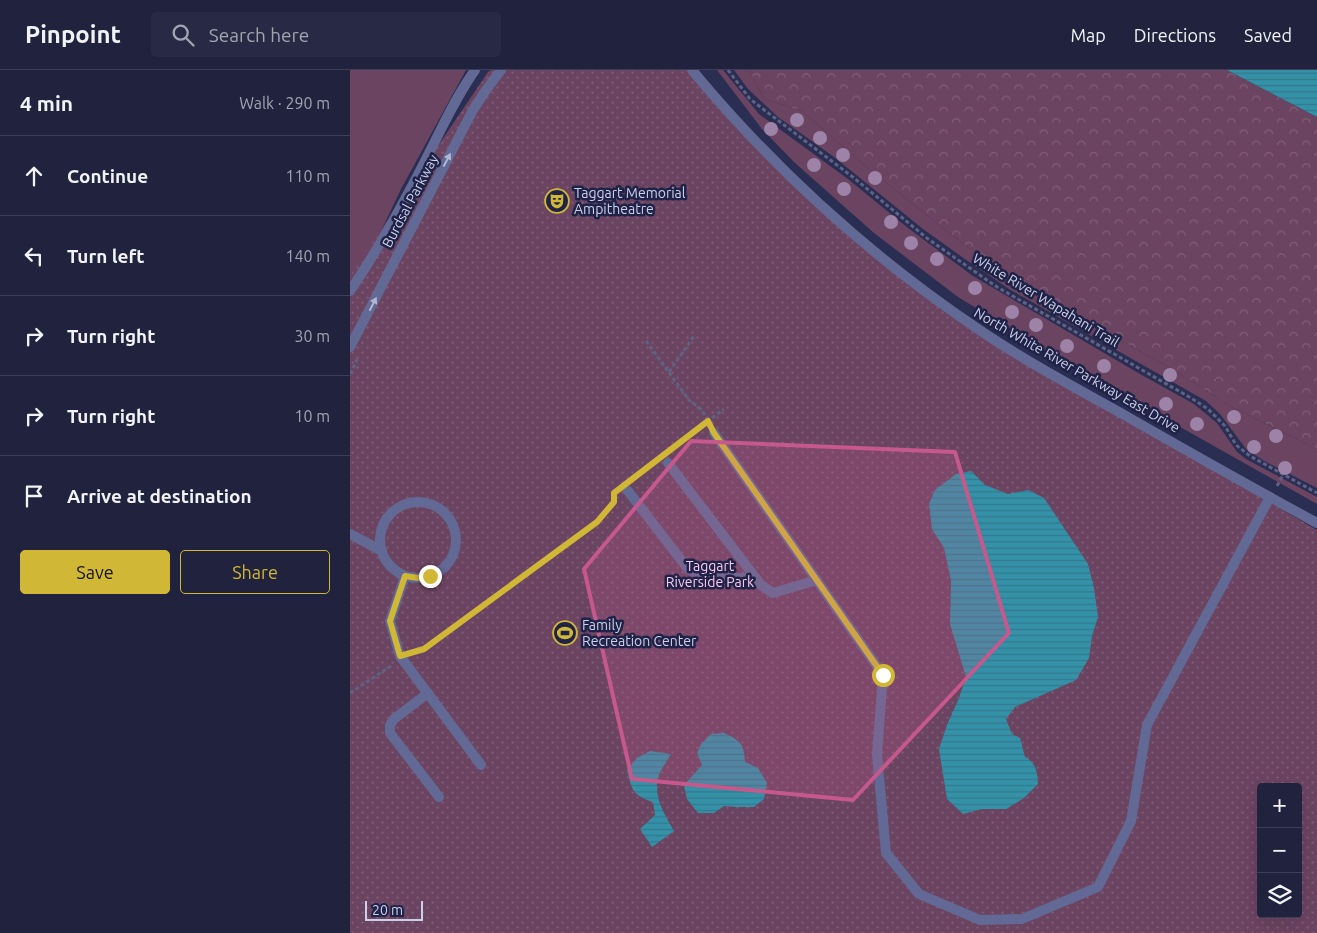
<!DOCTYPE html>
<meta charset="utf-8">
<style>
:root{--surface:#20223e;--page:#282a45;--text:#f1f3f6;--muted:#a2a4b0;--line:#3d3f58;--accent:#d1b736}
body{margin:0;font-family:Ubuntu,sans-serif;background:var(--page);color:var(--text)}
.controls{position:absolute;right:15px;bottom:15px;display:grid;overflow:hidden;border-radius:5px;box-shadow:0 5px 20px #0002}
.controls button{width:45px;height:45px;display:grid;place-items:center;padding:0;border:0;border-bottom:1px solid var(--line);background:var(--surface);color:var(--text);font:25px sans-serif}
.scale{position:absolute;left:15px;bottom:12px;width:58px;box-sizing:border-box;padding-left:5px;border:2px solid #ccd0e8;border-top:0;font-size:14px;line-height:18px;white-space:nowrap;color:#ccd0e8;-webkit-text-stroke:4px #202348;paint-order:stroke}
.stop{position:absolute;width:15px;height:15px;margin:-11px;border:4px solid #d1b736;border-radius:50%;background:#fff}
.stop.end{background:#d1b736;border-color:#fff;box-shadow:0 1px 5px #0008}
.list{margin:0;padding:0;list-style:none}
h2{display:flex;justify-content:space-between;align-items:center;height:65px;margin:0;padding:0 20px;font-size:21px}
h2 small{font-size:16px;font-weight:400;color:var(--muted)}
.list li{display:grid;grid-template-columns:32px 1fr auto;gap:15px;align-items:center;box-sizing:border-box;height:80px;padding:0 20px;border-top:1px solid var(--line)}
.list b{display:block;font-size:19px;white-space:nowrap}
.list em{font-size:16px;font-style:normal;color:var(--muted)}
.actions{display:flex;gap:10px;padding:15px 20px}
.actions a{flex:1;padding:11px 0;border:1px solid var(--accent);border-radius:5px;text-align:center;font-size:18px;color:var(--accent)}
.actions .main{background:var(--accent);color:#111}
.icon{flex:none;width:28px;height:28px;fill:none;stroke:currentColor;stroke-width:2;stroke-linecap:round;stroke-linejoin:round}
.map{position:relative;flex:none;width:967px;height:863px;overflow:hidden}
header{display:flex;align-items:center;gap:30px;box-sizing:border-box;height:70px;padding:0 25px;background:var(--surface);border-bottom:1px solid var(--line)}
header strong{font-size:24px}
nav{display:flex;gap:28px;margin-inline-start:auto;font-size:18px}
.search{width:350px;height:45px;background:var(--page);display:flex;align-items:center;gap:12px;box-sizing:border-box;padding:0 18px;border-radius:5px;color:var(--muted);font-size:19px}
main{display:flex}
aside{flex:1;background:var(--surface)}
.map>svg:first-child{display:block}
</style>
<header>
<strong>Pinpoint</strong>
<div class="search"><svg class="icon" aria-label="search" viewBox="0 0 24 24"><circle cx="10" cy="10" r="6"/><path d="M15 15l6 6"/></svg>Search here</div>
<nav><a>Map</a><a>Directions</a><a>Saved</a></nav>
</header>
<main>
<aside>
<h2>4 min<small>Walk · 290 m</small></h2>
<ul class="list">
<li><svg class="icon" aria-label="ahead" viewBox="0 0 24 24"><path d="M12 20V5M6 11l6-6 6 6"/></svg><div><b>Continue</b></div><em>110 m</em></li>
<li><svg class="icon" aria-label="left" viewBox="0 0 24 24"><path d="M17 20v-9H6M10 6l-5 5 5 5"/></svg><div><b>Turn left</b></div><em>140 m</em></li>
<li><svg class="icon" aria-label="right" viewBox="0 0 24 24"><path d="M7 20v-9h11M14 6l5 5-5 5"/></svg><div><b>Turn right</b></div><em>30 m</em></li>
<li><svg class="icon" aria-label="right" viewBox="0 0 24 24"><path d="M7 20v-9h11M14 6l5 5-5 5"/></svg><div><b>Turn right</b></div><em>10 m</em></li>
<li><svg class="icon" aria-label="arrive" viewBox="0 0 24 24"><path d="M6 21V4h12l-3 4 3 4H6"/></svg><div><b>Arrive at destination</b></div></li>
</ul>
<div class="actions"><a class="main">Save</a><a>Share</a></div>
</aside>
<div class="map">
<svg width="967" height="863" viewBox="0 0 967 863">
<defs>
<pattern id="forest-crowns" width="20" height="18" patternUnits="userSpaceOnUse" patternTransform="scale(1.25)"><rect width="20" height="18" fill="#6b4461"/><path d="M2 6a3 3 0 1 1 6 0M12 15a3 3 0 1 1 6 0" fill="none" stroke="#7f5e78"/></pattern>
<pattern id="park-dots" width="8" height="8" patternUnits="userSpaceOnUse" patternTransform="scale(1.25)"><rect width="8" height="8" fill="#6b4461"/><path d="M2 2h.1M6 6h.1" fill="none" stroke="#7f5e78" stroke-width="1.8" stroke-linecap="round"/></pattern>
<pattern id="water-rules" width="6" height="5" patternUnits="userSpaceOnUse" patternTransform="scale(1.25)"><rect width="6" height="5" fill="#3391a8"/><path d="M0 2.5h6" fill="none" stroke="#36788b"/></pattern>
</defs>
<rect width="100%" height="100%" fill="#2a2e53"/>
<g fill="#6b4461">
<path d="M0,0H116L51,119L23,178L0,211Z"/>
<path d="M367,0H373L409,44L498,109L558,158L623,206L790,304L844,334L867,353L887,382L896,389L967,427V434L708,288L608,227L524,163L444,92L412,59Z"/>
<path d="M384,0H399L414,29L452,41L518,98L594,159L655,205L827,302L880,336L967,379V418L914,391L896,379L870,344L856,331L659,219L612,187L573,159L484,87L428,47L398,19Z"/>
</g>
<path fill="url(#forest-crowns)" d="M399,0H877L967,47V379L880,336L827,302L655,205L594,159L518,98L452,41L414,29Z"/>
<path fill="url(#park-dots)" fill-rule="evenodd" d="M141,0H341L512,172L672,287L967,460V863H0V206L138,2ZM911,717H948V844H911Z"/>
<g fill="url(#water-rules)">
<path d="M877,0H967V47Z"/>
<path d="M621,401L635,415L658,424L678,420L694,428L738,494L744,518L748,547L742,566L739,588L726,610L665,637L656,649L662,664L670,668L675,687C686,692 687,702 688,714L674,728L656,739H632L613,744L597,729L589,679L597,655L609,628L616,607L600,554L601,511L594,478L582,459L579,434L585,420L606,404Z"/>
<path d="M374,663C391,671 394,674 395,692L408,698L417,713L414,729L404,737H387L374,736L364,743H348L337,729L334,715L352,695L347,683L351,674L361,664Z"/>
<path d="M300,681L321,684C317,691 312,698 309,705C302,725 314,744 324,761L302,777L290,759L305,745L303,732C283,725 282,721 277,700L287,688Z"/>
</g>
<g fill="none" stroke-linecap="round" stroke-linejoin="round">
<g stroke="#5e6283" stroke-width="3" stroke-dasharray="4 2.5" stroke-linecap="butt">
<path d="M378,0L400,29L413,39L504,108L578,169L647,217L841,328L858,339L875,356L886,375L900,386L967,423"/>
<path d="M296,271L339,330L352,340L358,351"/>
<path d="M319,302L344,266"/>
<path d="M0,304L8,288"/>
<path d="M362,348L374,339"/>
<path d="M320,380L351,357"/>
<path d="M282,409L305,392"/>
<path d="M927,416L933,405"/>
<path d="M65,582L74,579L247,452L264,432V426"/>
<path d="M0,623L41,596"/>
</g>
<g stroke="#626994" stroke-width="10">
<path d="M364,363L533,605L527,684L536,783L569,824L630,850L672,849L748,817L781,751L797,655L920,427"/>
<path d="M318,393L411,515L423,523L467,510"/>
<path d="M278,421L338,499L357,508H405"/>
<circle cx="68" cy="470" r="38"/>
<path d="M0,464L32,481"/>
<path d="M55,506L40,551L50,586L131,695"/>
<path d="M78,623L44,649L40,655V663L89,727"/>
</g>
<g stroke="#626994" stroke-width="10">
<path d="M342,0C425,100 520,186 628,259C675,291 726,318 776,346C839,382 903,418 967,453"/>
<path d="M0,221C28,180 52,136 75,91C91,60 105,28 125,0"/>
<path d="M0,277L123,40L136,20L151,0"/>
</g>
</g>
<g fill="#9e83a8">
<circle cx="447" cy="50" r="7"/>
<circle cx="421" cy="59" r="7"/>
<circle cx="470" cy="68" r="7"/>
<circle cx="493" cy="85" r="7"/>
<circle cx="464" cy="95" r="7"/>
<circle cx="525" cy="108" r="7"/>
<circle cx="494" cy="119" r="7"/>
<circle cx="541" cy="152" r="7"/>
<circle cx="561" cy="173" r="7"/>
<circle cx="587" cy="189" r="7"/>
<circle cx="625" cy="218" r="7"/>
<circle cx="662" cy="242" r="7"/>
<circle cx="686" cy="255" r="7"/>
<circle cx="717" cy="276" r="7"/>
<circle cx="754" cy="296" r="7"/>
<circle cx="820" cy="305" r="7"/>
<circle cx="816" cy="334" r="7"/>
<circle cx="884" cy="347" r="7"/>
<circle cx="847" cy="354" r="7"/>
<circle cx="926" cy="366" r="7"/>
<circle cx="904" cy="377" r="7"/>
<circle cx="935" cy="398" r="7"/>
</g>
<defs><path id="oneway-solid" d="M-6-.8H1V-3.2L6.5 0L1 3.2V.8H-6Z" transform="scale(1.25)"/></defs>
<g fill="#b2b6d3">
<use href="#oneway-solid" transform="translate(97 90) rotate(-62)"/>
<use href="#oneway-solid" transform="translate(23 234) rotate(-63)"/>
</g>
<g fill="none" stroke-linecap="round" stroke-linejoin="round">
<path stroke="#d1b736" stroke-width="6" d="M80,506L68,508L55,506L40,551L50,586L74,579L247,452L264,432V423L358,351L364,363L533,605"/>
</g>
<path fill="#c6588c" fill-opacity="0.2" stroke="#c6588c" stroke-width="4" stroke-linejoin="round" d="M341,371L605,382L659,563L503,730L282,709L234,499Z"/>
<defs>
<g id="theatre-ring" transform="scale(1.25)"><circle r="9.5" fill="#202348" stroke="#d1b736" stroke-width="1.5"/><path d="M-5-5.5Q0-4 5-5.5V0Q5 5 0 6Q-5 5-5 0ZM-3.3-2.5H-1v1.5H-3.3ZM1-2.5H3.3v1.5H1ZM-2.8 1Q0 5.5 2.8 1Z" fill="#d1b736"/></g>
<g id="stadium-ring" transform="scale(1.25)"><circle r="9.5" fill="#202348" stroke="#d1b736" stroke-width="1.5"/><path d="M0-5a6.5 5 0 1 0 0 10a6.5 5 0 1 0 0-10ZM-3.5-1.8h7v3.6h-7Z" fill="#d1b736"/></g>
</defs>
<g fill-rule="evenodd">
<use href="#theatre-ring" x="207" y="131"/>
<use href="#stadium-ring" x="215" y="563"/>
</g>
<g text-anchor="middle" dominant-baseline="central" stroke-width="5" stroke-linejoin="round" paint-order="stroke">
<g font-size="14" fill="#ccd0e8" stroke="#202348" text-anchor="start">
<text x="224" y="123">Taggart Memorial<tspan x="224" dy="16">Ampitheatre</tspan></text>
<text x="232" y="555">Family<tspan x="232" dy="16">Recreation Center</tspan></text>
</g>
<g font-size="14" fill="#ccd0e8" stroke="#202348">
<text transform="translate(60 131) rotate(-62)">Burdsal Parkway</text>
<text transform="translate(696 230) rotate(31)">White River Wapahani Trail</text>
<text transform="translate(727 300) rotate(30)">North White River Parkway East Drive</text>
</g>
<g font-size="14" fill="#fcc9ed" stroke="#202348">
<text x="360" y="496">Taggart<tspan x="360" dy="16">Riverside Park</tspan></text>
</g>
</g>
</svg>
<div class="controls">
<button>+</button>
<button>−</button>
<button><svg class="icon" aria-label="layers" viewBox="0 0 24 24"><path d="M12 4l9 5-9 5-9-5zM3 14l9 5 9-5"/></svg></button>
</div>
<div class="scale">20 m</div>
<div class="stop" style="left:533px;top:605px"></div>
<div class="stop end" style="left:80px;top:506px"></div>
</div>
</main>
